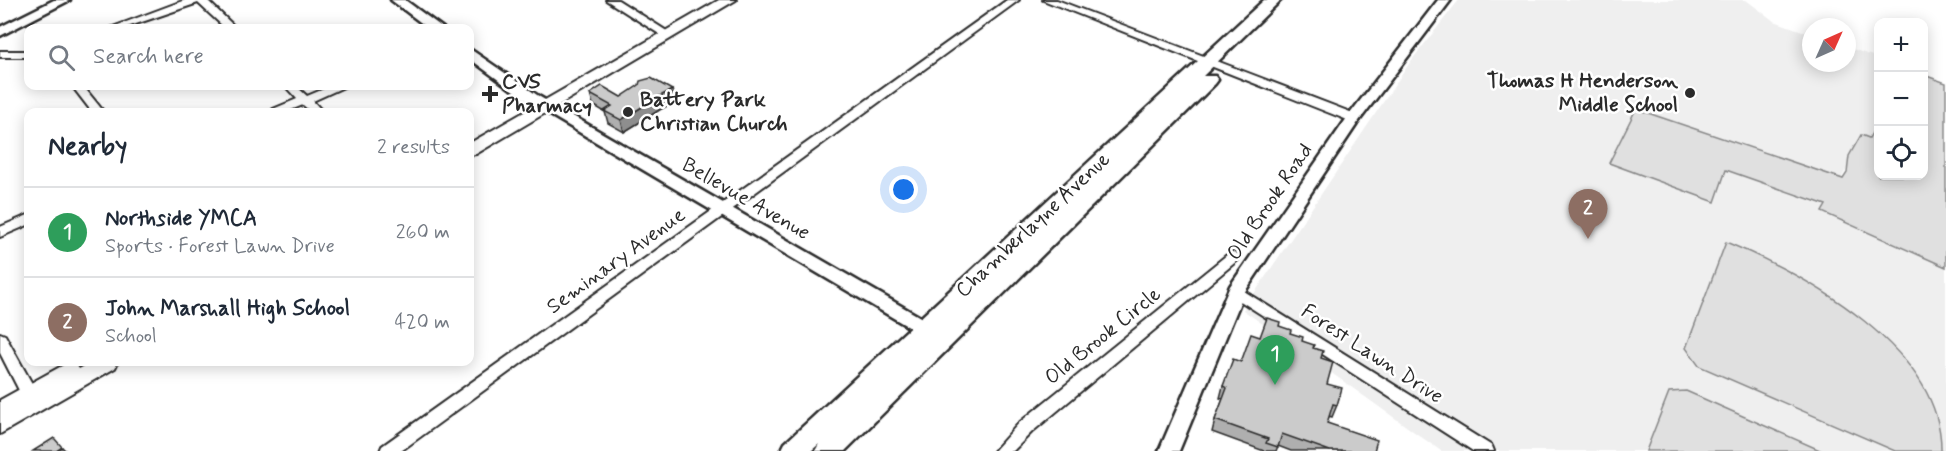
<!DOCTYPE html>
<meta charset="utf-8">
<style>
:root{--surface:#fff;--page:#f6f6f7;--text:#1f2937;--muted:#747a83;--line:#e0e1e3;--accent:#0f766e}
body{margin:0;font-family:Mynerve,sans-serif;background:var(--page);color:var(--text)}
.controls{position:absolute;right:18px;top:18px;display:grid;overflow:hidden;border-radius:12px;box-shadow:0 3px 15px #0003}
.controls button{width:54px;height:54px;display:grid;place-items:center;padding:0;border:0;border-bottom:2px solid var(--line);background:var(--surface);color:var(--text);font:30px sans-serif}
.compass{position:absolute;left:1802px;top:18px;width:54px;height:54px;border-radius:50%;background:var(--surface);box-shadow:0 3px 15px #0003;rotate:45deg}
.you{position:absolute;left:904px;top:190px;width:21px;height:21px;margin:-15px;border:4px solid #fff;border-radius:50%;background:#1a73e8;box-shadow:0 0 0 9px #1a73e833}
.badge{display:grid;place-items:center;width:39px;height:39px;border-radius:50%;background:var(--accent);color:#fff;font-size:20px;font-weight:700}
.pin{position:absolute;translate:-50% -50px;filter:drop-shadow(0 2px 3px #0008)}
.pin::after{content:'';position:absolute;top:32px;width:21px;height:18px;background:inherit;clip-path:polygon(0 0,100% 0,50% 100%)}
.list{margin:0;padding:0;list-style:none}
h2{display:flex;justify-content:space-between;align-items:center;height:78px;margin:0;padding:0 24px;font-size:26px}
h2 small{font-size:20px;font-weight:400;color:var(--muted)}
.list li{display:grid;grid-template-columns:39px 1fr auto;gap:18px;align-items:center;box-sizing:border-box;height:90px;padding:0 24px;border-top:2px solid var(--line)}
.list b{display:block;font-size:22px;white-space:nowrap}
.list p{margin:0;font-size:20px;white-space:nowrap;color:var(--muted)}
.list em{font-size:20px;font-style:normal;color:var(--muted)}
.icon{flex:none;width:33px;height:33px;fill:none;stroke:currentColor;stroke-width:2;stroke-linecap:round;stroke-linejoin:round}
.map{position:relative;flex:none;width:1946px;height:451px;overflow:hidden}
.search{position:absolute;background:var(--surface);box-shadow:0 3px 15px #0003;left:24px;top:24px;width:450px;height:66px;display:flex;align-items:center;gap:15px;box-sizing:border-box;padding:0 21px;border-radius:12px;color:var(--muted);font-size:22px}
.panel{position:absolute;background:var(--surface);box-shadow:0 3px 15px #0003;left:24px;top:108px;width:450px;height:258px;border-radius:12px}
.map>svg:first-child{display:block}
</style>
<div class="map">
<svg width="1946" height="451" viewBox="0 0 1946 451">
<rect width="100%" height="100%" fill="#fff"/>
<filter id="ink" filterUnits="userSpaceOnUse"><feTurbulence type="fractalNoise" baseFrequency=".0167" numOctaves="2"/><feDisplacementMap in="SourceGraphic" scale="12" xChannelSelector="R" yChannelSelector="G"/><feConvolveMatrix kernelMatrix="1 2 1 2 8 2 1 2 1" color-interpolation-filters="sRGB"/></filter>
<g filter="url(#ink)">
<path fill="#efefef" d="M1459,0H1746L1774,21L1811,34V63H1847V47L1878,58V122L1846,170L1822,212L1946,267V451H1441L1243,310L1411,61Z"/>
<g fill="#e0e0e0" stroke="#868686" stroke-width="1.5">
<path d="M1924,75L1946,83V267L1822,212L1826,205L1726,170L1715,202L1609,163L1636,109L1843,179L1847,173L1849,156L1861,135L1869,138L1878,122V176H1924Z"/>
<path d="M1726,242C1806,275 1943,350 1941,451H1895L1699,366L1686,348Z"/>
<path d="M1686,391L1822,451H1646L1669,392Z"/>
</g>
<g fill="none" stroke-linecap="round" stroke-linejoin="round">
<g stroke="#2b2b2b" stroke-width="4">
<g id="minor">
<path d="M185,0H207L236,28H225L198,3L124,28H110Z"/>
<path d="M606,0H618L673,35L668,38L664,37Z"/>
<path d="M1007,0H1019L401,451H380L382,446Z"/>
<path d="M1043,0H1057L1358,115L1360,118L1354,122L1350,121Z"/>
<rect x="0" y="51" width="28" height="6"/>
<path d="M72,86H83L104,112H92Z"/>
<path d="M285,86H296L307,96L331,86H346L313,101L323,112H311L303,105L286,112H271L273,109L297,99Z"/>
<path d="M28,215V225L0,237V227Z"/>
<path d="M1233,252L1238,254L1240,257L1238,260L1032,432L1013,451H994L1020,422L1228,254Z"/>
<path d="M1236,286L1492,446L1494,451H1473L1231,295L1229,291L1231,287Z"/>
<path d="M0,333L5,335L40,398L42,403L40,408L34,409L28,408L0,353Z"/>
</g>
</g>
<g stroke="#2b2b2b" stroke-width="5">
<g id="tertiary">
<path d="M54,0H70L0,36V27Z"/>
<path d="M391,0H405L443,28H428Z"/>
<path d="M1438,0H1451L1359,121L1244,293L1179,451H1159L1230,286L1349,115Z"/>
<path d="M470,49L540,97L941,329L944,334L941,339L935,341L929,339L530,103L470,59Z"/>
</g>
</g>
<g stroke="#2b2b2b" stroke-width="4">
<g id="secondary">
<path d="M719,0H736L476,154L470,155V143Z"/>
<path d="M69,362L76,364L79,369L92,362H118L115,368L0,434V400Z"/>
</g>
</g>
<g stroke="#2b2b2b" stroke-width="5">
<path id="primary" d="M1264,0H1281L1203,76H1215L1218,80L1215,84L845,451H815L819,444L811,451H781L785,443Z"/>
</g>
<use href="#minor" fill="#fff" fill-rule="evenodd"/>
<use href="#tertiary" fill="#fff" fill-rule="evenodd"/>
<use href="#secondary" fill="#fff" fill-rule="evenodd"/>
<use href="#primary" fill="#fff" fill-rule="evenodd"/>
</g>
<g fill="#afafaf" stroke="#2b2b2b" stroke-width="1.5">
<path d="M672,90L675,102L661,109L624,132L608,123L605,112L593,105L590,94L621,97Z"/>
<path d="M1279,326L1313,348L1321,358L1327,384L1337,405L1332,417L1329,416L1327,423L1374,451H1291L1278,446L1276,451H1264L1212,432L1215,420L1223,399L1220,398L1223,386L1260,337Z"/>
</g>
<g fill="#8e8e8e" stroke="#2b2b2b" stroke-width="1.5">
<path d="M672,90L675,102L661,109L624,132L621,120L658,97Z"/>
<path d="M62,447L66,451H56Z"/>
</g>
<g fill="#cbcbcb" stroke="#2b2b2b" stroke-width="1.5">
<path d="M651,78L672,90L658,97L621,120L604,111L612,106L590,94L602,86L621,97L639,85L640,81Z"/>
<path d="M1267,318L1280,322L1279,326L1291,330L1290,333L1303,337L1302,341L1314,345L1313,348L1323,351L1321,358L1333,362L1327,384L1342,388L1337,405L1333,404L1327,423L1377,440L1374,451H1330L1282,434L1278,447L1266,443L1268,439L1215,420L1227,388L1223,386L1233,359L1241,362L1251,334L1260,337Z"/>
<path d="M54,438L62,447L56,451H33Z"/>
</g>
</g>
<g fill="#2b2b2b" stroke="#fff" stroke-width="2">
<circle cx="1690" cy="93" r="6"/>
<path d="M487 85h6v6h6v6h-6v6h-6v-6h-6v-6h6z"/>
<circle cx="628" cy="112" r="6"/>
</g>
<g text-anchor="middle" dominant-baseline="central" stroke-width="5" stroke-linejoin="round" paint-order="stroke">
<g font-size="21" font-weight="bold" fill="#2b2b2b" stroke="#fff" text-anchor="start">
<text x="1678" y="81" text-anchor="end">Thomas H Henderson<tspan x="1678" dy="24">Middle School</tspan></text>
<text x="502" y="82">CVS<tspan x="502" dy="24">Pharmacy</tspan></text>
<text x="640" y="100">Battery Park<tspan x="640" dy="24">Christian Church</tspan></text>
</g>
<g font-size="21" fill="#2b2b2b" stroke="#fff">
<text transform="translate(746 199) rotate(30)">Bellevue Avenue</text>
<text transform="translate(1270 202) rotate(-56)">Old Brook Road</text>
<text transform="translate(1033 225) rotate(-43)">Chamberlayne Avenue</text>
<text transform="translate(616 261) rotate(-36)">Seminary Avenue</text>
<text transform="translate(1103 336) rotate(-39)">Old Brook Circle</text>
<text transform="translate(1372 354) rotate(33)">Forest Lawn Drive</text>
</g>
</g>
</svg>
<div class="controls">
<button>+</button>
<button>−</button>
<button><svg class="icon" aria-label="locate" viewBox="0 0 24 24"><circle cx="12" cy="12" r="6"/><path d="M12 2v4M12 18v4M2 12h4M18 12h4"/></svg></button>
</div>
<svg class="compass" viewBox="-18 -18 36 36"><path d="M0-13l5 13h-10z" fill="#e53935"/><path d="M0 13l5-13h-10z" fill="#747a83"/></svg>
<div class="you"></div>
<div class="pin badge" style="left:1275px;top:385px;background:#2e9e5b">1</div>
<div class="pin badge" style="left:1588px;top:239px;background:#8d6e63">2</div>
<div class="search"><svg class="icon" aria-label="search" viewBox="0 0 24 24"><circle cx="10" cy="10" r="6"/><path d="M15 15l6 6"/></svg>Search here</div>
<section class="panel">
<h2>Nearby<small>2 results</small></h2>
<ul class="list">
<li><span class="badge" style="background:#2e9e5b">1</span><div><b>Northside YMCA</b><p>Sports · Forest Lawn Drive</p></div><em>260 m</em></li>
<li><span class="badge" style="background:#8d6e63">2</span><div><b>John Marshall High School</b><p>School</p></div><em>420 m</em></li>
</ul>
</section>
</div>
